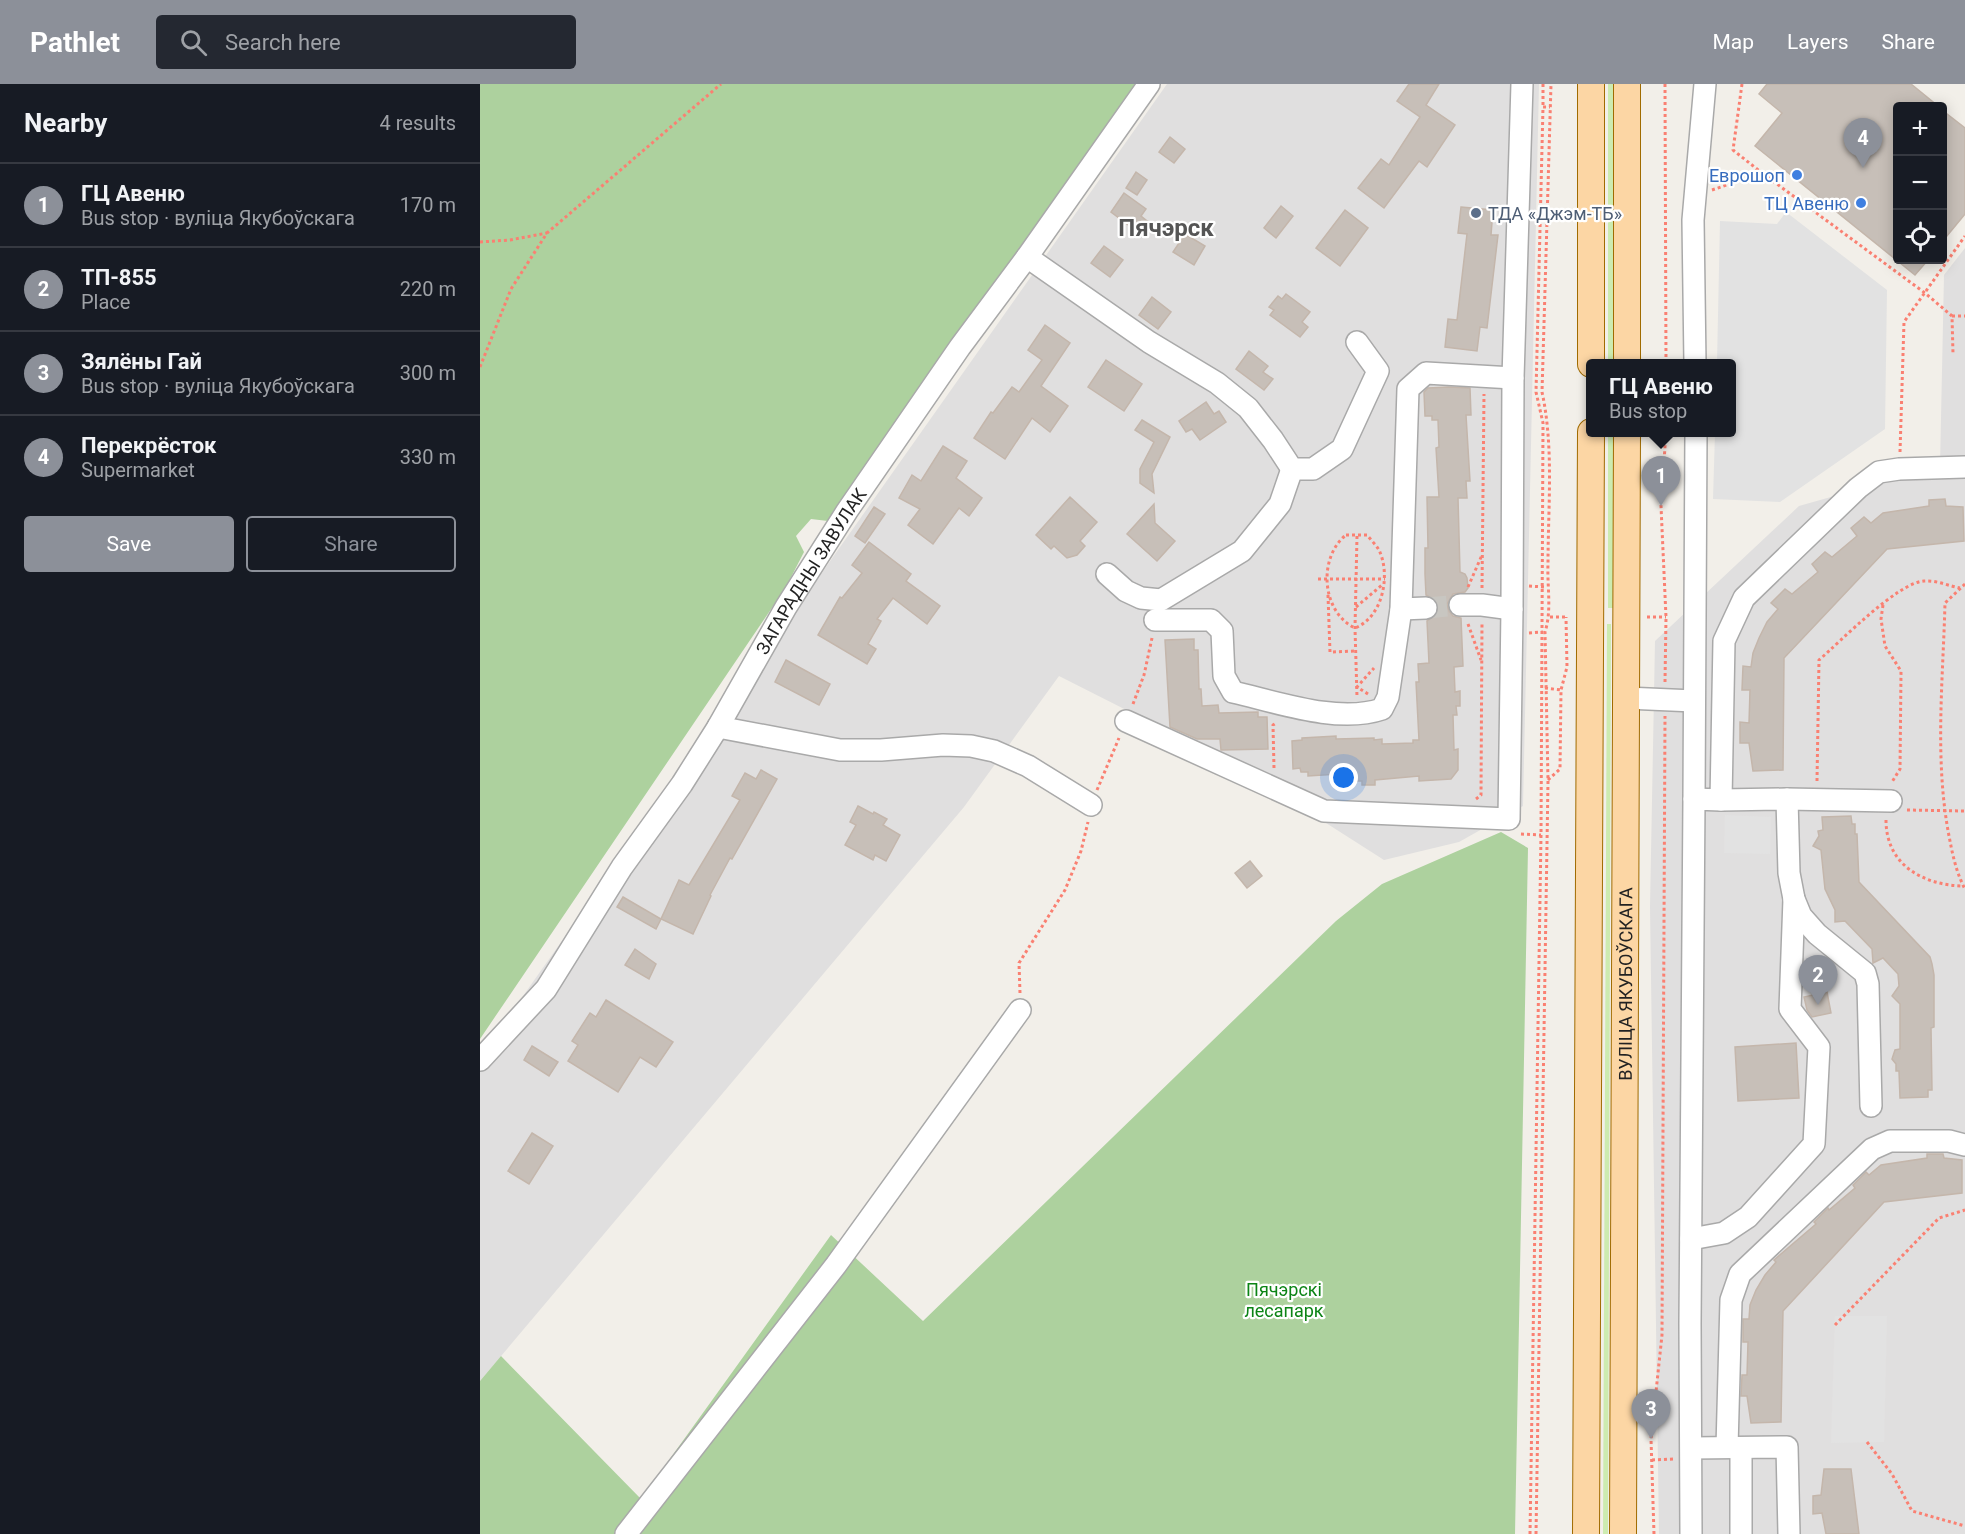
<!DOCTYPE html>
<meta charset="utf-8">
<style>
:root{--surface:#171b24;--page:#242831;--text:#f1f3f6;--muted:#9ea1a6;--line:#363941;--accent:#8c9099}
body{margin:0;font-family:Roboto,sans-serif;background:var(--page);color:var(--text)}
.controls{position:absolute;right:18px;top:18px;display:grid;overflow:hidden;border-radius:6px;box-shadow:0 3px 15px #0003}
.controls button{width:54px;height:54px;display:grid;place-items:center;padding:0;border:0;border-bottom:2px solid var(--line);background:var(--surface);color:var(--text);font:30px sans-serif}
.you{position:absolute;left:864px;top:694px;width:21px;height:21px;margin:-15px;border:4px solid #fff;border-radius:50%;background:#1a73e8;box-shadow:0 0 0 9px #1a73e833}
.badge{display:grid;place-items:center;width:39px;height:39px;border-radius:50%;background:var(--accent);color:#fff;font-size:20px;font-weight:700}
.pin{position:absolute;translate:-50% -50px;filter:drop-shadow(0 2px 3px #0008)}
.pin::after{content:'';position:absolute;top:32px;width:21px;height:18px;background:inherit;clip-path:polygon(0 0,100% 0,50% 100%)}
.popup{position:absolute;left:1106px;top:275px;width:150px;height:78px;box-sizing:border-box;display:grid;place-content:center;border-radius:6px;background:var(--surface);filter:drop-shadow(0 2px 4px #0005);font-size:20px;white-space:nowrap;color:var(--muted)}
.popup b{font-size:22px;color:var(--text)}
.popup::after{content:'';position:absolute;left:50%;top:100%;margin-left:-12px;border:12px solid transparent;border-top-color:var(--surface)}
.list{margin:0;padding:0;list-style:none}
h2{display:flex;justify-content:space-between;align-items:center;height:78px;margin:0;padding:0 24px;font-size:26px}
h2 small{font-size:20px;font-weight:400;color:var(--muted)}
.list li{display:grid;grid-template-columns:39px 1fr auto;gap:18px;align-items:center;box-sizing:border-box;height:84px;padding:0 24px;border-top:2px solid var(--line)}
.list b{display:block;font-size:22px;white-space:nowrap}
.list p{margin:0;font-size:20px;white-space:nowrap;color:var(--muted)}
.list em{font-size:20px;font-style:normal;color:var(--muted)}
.actions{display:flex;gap:12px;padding:18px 24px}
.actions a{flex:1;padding:14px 0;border:2px solid var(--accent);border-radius:6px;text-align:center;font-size:21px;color:var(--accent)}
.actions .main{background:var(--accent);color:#fff}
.icon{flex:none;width:33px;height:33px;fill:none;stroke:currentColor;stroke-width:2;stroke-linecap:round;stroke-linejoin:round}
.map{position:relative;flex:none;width:1485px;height:1450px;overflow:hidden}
header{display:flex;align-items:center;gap:36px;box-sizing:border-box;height:84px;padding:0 30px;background:var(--accent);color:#fff}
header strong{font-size:28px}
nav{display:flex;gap:33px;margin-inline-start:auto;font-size:21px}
.search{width:420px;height:54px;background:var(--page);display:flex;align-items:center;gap:15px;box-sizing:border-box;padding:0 21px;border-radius:6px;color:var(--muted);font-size:22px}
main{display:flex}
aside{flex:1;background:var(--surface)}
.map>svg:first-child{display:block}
</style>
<header>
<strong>Pathlet</strong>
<div class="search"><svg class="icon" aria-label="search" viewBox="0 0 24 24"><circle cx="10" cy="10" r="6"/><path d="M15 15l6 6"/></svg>Search here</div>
<nav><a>Map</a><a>Layers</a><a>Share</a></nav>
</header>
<main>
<aside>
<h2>Nearby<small>4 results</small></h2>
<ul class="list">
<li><span class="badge">1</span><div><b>ГЦ Авеню</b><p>Bus stop · вуліца Якубоўскага</p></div><em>170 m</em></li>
<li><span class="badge">2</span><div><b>ТП-855</b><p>Place</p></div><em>220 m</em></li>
<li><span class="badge">3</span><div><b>Зялёны Гай</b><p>Bus stop · вуліца Якубоўскага</p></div><em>300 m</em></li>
<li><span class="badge">4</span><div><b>Перекрёсток</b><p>Supermarket</p></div><em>330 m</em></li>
</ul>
<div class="actions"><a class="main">Save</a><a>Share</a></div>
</aside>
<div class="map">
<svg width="1485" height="1450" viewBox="0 0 1485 1450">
<rect width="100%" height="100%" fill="#f2efe9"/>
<g fill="#e0dfdf">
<path d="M687,0H1059L1043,722L979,758L904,776L755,681L579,592L484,723L0,1297V973Z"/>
<path d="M1485,164V1450H1179L1170,823L1175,557L1319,422L1460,382L1464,191Z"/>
</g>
<g fill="#cdebb0">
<path d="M1128,0H1134L1133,280L1128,279Z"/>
<path d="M1133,348V524H1128V349Z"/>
<path d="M1127,540H1131L1128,1450H1123Z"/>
</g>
<g fill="#add19e">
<path d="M0,0H655L348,437L331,435L316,452L324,468L306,503L0,955Z"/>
<path d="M1021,748L1048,764L1035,1450H0V1297L21,1272L161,1415L351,1151L443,1237L856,837L902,800Z"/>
</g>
<g fill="#e2e2e2">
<path d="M1306,128L1407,206L1405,345L1300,418L1233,415L1235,349L1252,348V280L1237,279L1240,137L1297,140Z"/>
<path d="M1245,731L1291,733L1290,770L1244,769Z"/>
<path d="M1355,1232H1407L1404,1358L1351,1359Z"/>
</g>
<g fill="#c7bfb8" stroke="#c4b6ab" stroke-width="1.5">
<path d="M929,0H959L946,21L975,41L947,83L939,77L904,124L878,104L901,75L909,81L940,33L917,17Z"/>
<path d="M1287,0H1431L1458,22H1418V176H1448L1435,191L1275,62L1302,29L1279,10Z"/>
<path d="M1462,26L1485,44V130L1462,158Z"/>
<path d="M690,53L705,65L694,79L679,68Z"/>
<path d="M656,88L667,96L657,111L646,104Z"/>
<path d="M644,109L666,125L661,132L667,137L659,149L631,128Z"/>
<path d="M801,122L813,132L796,154L784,144Z"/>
<path d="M981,123L1013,126L1011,151H1018L1007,244L1000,243L997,267L965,263L968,235L977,236L987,150L978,149Z"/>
<path d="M865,126L888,144L860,182L836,164Z"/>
<path d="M705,150L725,162L714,181L693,168Z"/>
<path d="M624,162L643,176L630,193L611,179Z"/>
<path d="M806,210L830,228L822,238L828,243L820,253L790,231L794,226L789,223L798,212L802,215Z"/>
<path d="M672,213L691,228L678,245L659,231Z"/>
<path d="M565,241L590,259L561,302L588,322L570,348L552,334L525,375L494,354L511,328L513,329L532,303L539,308L562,276L548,266Z"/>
<path d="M769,267L788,282L783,288L793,295L784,306L756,285Z"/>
<path d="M626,276L662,300L644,327L608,303Z"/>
<path d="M969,303L990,304L991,331H986L990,397H986L987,414H978L980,488L985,490L987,494L988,504L985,508L973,510L967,520L969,527L973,532L981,534L983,582L974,583L975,608L980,607V622H976L977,631H973L974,666L978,665V686L971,695L939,697V692L895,696V701H882V697H876V692L859,693V690L828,692V688H821L820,684L813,685L812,657L822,656V654L856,652V655L894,654V656L902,655V660L933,659V656H939L936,598H939L938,580L949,579L947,537L957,530L959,524L956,517L946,511L945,490V464H948L947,413H959L956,364L959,363L958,336H952V332H945L944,308L948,304Z"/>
<path d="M726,318L734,330L739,327L746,338L720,356L712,345L706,348L699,337Z"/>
<path d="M662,336L690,353L672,390L674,409L660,399V385L674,358L655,346Z"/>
<path d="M463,362L487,377L476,394L502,414L489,432L479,424L453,460L428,441L440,425L419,414L432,391L441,397Z"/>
<path d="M590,413L617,438L600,457L605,462L597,471L587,474L574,462L571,465L556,451Z"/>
<path d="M1465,415L1466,422L1483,423L1484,457L1407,465L1304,574L1303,686L1273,687L1269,659H1260V638L1269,639L1270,606H1262L1263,582L1271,583L1273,569L1279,554L1287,538L1298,525L1291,519L1305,505L1312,510L1338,488L1332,480L1345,468L1352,473L1377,452L1371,444L1384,433L1391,439L1403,429L1449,422V416Z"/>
<path d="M674,420L675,439L695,457L677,477L647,450Z"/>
<path d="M394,423L405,430L385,459L375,452Z"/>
<path d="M389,458L431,490L426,497L460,522L447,540L413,514L397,535L401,537L388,560L396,565L387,580L338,551L360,513L362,514L382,489L372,481Z"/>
<path d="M714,555V566H718L719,605H721L722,622L738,621L739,629L778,628V633H787L788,665L741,666L740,655H717L690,643L685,556Z"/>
<path d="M306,576L350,600L339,621L295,598Z"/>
<path d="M281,686L297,695L252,775L250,774L230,811L231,812L213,850L181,835L199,796L209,801L260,716L252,712L265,689L276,695Z"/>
<path d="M378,722L393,730L394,728L407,735L403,741L420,751L406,777L395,771L393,776L365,761L376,741L370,738Z"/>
<path d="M1371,732L1372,740H1375V750H1377L1379,798L1450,873L1452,880L1454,891V943L1451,944L1452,1006H1448V1013L1420,1014L1419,987H1416V980L1412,975L1415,966L1420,965V920L1412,912L1419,902L1418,890L1403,874L1393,879L1392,865L1365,837L1355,838V826L1345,805L1341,766L1333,762L1339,752L1338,747L1343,746L1342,733Z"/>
<path d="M770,777L782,792L767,804L755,789Z"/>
<path d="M143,813L181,835L176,845L137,823Z"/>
<path d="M155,865L176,880L169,895L145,881Z"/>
<path d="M1347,908L1351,929L1332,933L1327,926L1324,913Z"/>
<path d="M126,916L193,958L176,983L160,973L138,1008L88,977L98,961L92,957L110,929L116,933Z"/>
<path d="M1316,959L1319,1014L1258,1017L1255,963Z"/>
<path d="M52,962L78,978L69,992L44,976Z"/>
<path d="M52,1049L73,1062L49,1100L28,1087Z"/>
<path d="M1447,1070H1463L1464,1074L1482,1076V1109L1404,1118L1303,1227L1301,1338L1271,1339L1267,1312H1261L1262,1291H1267L1268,1258H1263V1235H1269L1270,1221L1276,1206L1285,1191L1296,1178L1294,1176L1336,1140L1334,1138L1348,1124L1349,1126L1375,1104L1373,1101L1386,1088L1389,1091L1401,1081L1447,1074Z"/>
<path d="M1344,1385H1371L1379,1450H1346L1342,1429L1333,1430V1412L1341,1411Z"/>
</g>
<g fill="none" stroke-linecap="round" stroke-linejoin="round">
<path stroke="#c8c6c1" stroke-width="21" stroke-dasharray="21 10" stroke-linecap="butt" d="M946,524L980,521"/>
<g stroke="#a9a9a9" stroke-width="24">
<g id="minor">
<path d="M547,173L669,258L737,299L768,324L793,356L812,385H833L862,365L898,287L877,258"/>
<path d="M1215,280L1213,136L1225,0"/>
<path d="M627,490L646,507L661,514L681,516L762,467L800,420L812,385"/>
<path d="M980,521H1002L1032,525L1033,294L1042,0"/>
<path d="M921,525L946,524"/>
<path d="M675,536H731L742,547L744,592L753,608C797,618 858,640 902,625L908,613L921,525L928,305L946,289L1033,294"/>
<path d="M1146,614L1214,617"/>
<path d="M646,637L844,727L1029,735L1032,525"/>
<path d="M238,643L360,666H401L463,661L491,662L514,667L548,682L611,721"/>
<path d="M1214,715L1216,348"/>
<path d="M1307,715L1411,717"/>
<path d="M1241,716L1307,715L1309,789L1314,815L1321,832L1337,850L1385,889L1388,900L1391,1022"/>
<path id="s1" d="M0,976L66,905L142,783L202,700L238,643L306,523L367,427L480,263L547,173L669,0"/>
<path d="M1211,1155L1244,1149L1268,1133L1334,1060L1339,963L1310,925L1314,815"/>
<path d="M1247,1363L1251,1216L1260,1190L1392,1065L1410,1057H1469L1485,1061"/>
<path d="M1212,1364L1307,1363L1309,1450"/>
<path d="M146,1450L356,1181L540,926"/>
<path d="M1211,1450L1210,1240L1214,715L1241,716L1244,557L1264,514L1378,404L1399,388L1419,385L1485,383"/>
<path d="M1261,1450V1364"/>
</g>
</g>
<g stroke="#a06b00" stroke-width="28">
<g id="major">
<path d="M1111,0V280"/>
<path d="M1147,280V0"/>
<path d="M1106,1450L1111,348"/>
<path id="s2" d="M1143,1450L1147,348"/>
</g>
</g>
<g stroke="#fa8072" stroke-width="3" stroke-dasharray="3 3" stroke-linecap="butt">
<path d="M1063,0V22"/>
<path d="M1185,0L1186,280"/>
<path d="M1262,0L1253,66L1282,89"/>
<path d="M1232,106L1282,89L1445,209L1472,232L1473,270"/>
<path d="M0,158L30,156L67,149"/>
<path d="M1472,232H1485"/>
<path d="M0,283L31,205L67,149L241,0"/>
<path d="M1420,368L1424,238L1485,152"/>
<path d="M866,451H887C891,456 896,461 899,466C911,491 903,533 875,544C841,528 838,473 866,451Z"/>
<path d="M877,452L875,544L877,613"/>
<path d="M838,495H905"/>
<path d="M1485,500L1465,519C1463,598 1454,679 1470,757C1473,773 1477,790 1485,805"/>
<path d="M1049,502L1064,503"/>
<path d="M988,503L1002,471"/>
<path d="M1002,504L1004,310"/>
<path d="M848,511L850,568L876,567"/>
<path d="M1403,521L1401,535L1405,562L1421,587L1420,685L1412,698"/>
<path d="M876,523L902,501"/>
<path d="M1070,533H1086"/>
<path d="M1167,533H1186"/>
<path d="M988,540L1001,576"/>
<path d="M1049,549L1063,548"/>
<path d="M1185,598L1186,533L1181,422L1186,348"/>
<path d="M1065,604L1081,606"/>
<path d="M888,610L877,603L894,584"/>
<path d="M653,620L664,591L672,554"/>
<path d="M794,684L793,641L796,639"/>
<path d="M1068,696L1080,685L1081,606L1087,583L1086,533"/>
<path d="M1337,697L1339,576C1361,557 1417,499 1444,497C1456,496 1469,502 1480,504"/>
<path d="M617,706L639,654"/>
<path d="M996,715L1001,711L1002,538"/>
<path d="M1427,726L1485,727"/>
<path d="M1406,736C1406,781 1443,801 1483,802"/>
<path d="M1041,750L1061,751"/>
<path d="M540,909L539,879L585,806L601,767L608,738"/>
<path d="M1355,1241L1459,1134L1485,1126"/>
<path d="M1387,1358L1412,1390L1432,1427L1485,1442"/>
<path d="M1172,1376L1194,1375"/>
<path d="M1050,1450L1061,751L1063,339L1056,308L1063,23H1070"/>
<path d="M1056,1450L1068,697L1065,548C1072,526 1067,503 1068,480C1068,423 1074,363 1062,308L1071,0"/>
<path d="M1174,1450L1171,1355L1182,1251L1185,632"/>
</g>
<use href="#minor" stroke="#fff" stroke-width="21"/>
<use href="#major" stroke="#fcd6a4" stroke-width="26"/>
</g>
<g fill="#3f7fe0" stroke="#fff" stroke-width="2">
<circle cx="1317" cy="91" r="6"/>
<circle cx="1381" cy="119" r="6"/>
</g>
<circle fill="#5c6f8a" stroke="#fff" stroke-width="2" cx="996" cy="129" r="6"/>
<g text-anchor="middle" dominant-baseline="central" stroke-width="4.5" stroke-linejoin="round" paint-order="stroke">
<g font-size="18" fill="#366cbe" stroke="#fff" text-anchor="end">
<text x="1305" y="91">Еврошоп</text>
<text x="1369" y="119">ТЦ Авеню</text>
</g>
<g font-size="18" fill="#4e5e75" stroke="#fff" text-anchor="start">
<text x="1008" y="129">ТДА «Джэм-ТБ»</text>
</g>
<g font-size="18" fill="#222" stroke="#fff">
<text stroke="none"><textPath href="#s1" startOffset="592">ЗАГАРАДНЫ ЗАВУЛАК</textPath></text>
<text stroke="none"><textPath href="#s2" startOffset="550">ВУЛІЦА ЯКУБОЎСКАГА</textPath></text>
</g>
<g font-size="18" fill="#0c8416" stroke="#fff">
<text x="804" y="1205">Пячэрскі<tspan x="804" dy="21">лесапарк</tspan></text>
</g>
<g font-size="24" font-weight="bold" fill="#555" stroke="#fff">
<text x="686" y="144">Пячэрск</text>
</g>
</g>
</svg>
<div class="controls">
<button>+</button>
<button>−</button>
<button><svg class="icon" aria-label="locate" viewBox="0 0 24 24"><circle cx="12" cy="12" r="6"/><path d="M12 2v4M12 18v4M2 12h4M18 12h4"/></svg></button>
</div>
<div class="you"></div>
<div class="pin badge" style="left:1181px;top:422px">1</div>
<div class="popup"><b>ГЦ Авеню</b>Bus stop</div>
<div class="pin badge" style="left:1338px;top:921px">2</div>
<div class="pin badge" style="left:1171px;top:1355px">3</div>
<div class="pin badge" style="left:1383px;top:84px">4</div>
</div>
</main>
